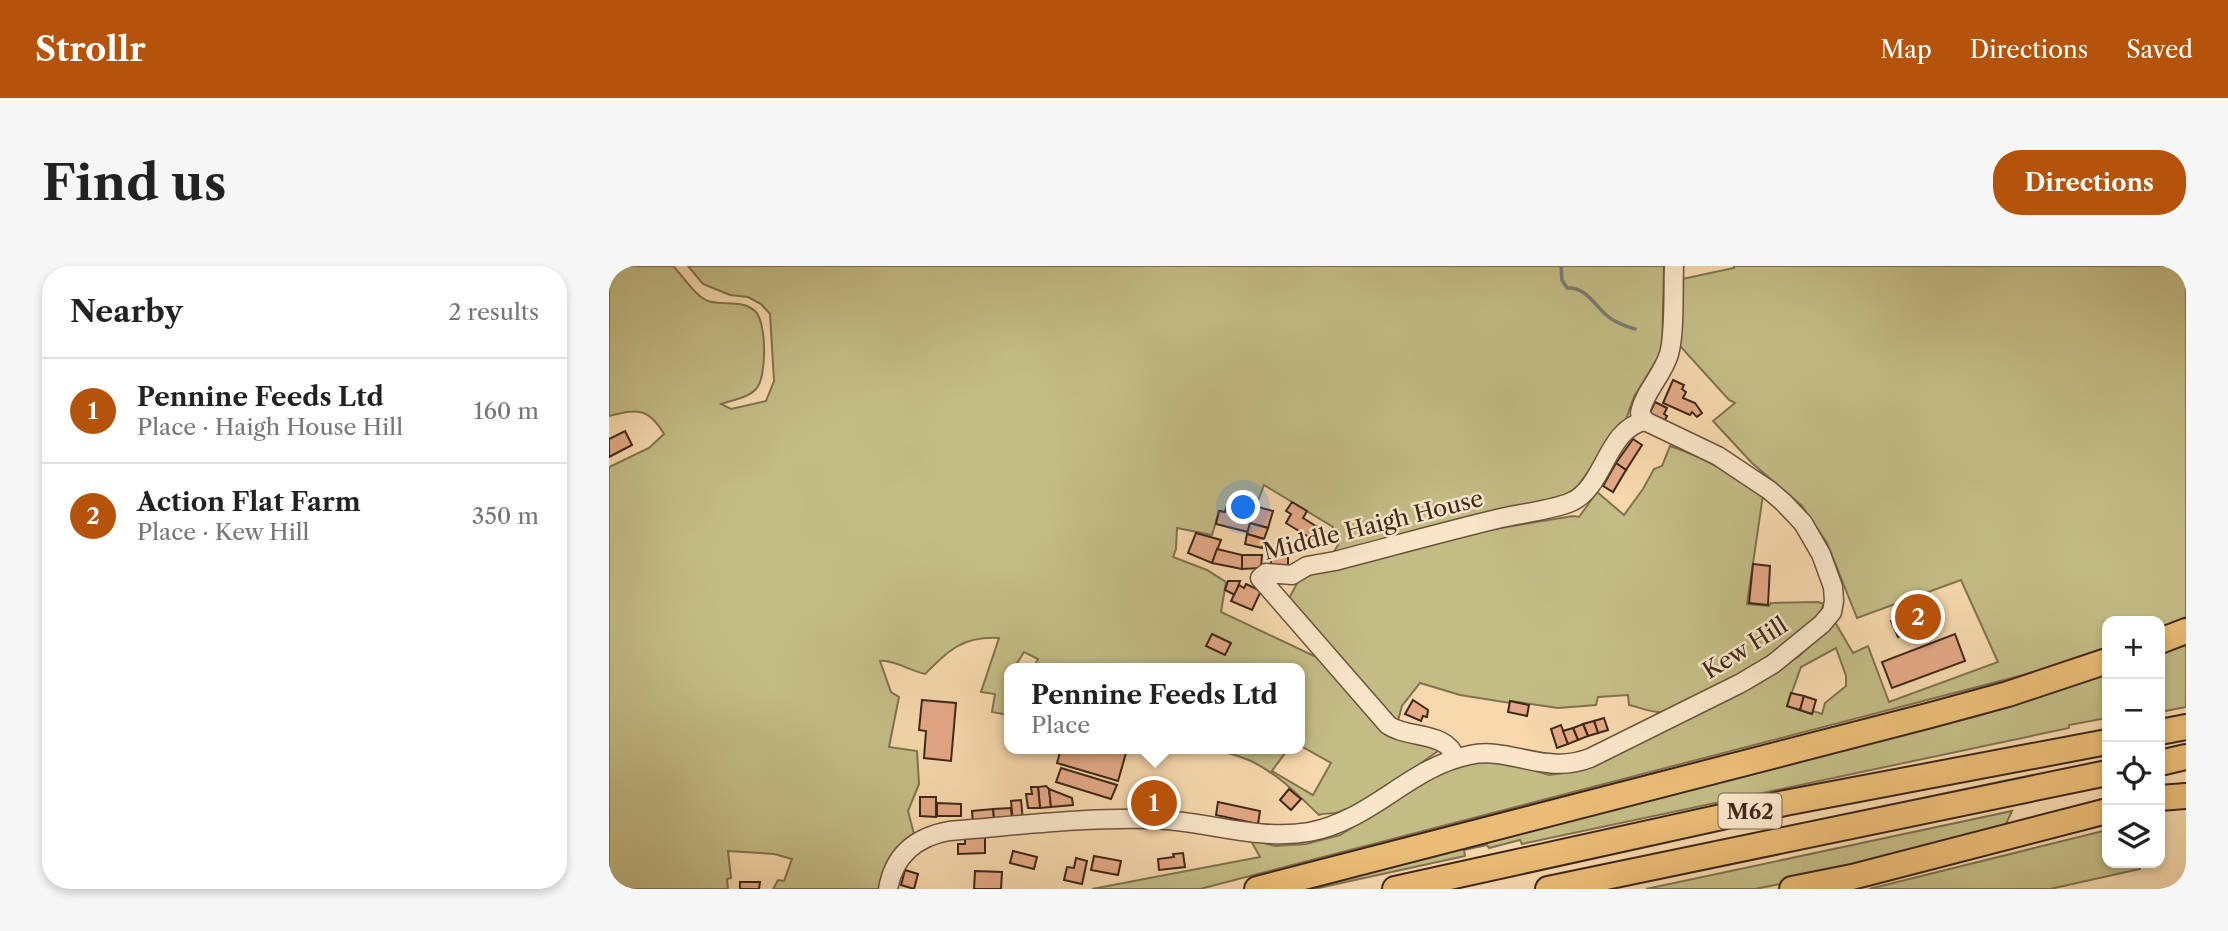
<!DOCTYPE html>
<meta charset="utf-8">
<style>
:root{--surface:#fff;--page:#f6f6f6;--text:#222;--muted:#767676;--line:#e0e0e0;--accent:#b45309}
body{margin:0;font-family:"Libre Caslon Text",serif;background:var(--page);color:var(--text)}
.controls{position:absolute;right:21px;bottom:21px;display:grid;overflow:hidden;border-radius:14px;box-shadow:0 4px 10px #0003}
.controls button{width:63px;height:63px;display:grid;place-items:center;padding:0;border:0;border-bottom:2px solid var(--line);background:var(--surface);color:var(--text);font:35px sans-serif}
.you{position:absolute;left:635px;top:242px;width:24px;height:24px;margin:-18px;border:5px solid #fff;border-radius:50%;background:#1a73e8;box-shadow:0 0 0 10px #1a73e833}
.badge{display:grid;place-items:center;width:46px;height:46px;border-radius:50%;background:var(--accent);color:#fff;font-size:23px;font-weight:700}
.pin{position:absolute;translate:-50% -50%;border:4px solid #fff;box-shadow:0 2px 7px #0006}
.popup{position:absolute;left:395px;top:397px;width:301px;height:91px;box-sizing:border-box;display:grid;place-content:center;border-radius:14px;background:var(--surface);filter:drop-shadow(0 2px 5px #0005);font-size:23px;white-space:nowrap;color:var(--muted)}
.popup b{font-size:26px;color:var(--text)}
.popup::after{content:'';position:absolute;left:50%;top:100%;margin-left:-14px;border:14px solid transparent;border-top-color:var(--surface)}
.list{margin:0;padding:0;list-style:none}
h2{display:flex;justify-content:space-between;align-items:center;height:91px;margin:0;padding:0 28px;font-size:30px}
h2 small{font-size:23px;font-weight:400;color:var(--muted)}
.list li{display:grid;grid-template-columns:46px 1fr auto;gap:21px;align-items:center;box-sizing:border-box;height:105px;padding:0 28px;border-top:2px solid var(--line)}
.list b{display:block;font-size:26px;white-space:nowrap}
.list p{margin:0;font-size:23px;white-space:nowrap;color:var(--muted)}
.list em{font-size:23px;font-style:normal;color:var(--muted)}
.icon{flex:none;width:38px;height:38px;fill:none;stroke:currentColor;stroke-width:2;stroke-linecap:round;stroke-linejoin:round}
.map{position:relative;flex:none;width:1577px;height:623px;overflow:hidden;border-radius:28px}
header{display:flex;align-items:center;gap:42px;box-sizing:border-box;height:98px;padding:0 35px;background:var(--accent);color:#fff}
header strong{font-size:33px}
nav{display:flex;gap:38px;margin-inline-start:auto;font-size:24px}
.intro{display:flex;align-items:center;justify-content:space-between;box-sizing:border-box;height:168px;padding:0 42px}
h1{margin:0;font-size:49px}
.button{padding:18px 32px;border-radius:28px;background:var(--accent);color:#fff;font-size:24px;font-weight:700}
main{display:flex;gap:42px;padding:0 42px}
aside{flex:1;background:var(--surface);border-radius:28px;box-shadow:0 4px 10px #0003}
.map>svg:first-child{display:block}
</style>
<header>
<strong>Strollr</strong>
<nav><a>Map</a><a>Directions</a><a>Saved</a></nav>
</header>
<div class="intro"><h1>Find us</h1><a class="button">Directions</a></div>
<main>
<aside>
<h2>Nearby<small>2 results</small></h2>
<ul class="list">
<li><span class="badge">1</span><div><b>Pennine Feeds Ltd</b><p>Place · Haigh House Hill</p></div><em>160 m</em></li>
<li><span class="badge">2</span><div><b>Action Flat Farm</b><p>Place · Kew Hill</p></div><em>350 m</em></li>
</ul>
</aside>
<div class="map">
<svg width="1577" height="623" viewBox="0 0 1577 623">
<rect width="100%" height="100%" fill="#f6d8ac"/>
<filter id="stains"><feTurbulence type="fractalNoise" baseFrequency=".00286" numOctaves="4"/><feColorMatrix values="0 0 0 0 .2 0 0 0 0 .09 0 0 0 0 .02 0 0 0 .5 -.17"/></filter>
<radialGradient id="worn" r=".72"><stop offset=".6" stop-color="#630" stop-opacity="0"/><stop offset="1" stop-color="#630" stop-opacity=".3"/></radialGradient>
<g fill="#c3bc85" stroke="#807150" stroke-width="2" fill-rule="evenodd">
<path d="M0,0H64C74,10 86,30 99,35C114,40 133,33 146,45C158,56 158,112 147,123C139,132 123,134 112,138L122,143L157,135L165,115L161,48L152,38L139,31L121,29L94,18L79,0H1055L1053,85L1025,131L1017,153L964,227L731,291L724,288L730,277L721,270L724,261L655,219L647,240L620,233L616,246L610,245L603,269L568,262L567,283L564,291L598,304L617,316L612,346L718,396L776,467L832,483C800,505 767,532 730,546C724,549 717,546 710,549C689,529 670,509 644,496C632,490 619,487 606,483H679L663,505L704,529L722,497L690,479V402H424L429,393L415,386L407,399L412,402H400V449L383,446L386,428L372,426L390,372C354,370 340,384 316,408C302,405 283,393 271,395L282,426L290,431L280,481L308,485L310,518L299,545L305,568C286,581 272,599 271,623H164L169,614L175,615L183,593L165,588L119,585L122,612L118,613L119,623H0V201L40,182L55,168C39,141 28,143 0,150Z"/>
<path d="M1125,0H1577V351L1551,362V355H1498V381L1418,408L591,623H483L651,591L641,573L666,580L697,578L731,569L833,506L855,497L881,496L907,499L940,509L969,505L988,499L1151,417L1190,390L1226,356L1244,387L1259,380L1280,436L1389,396L1352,314L1248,352L1218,277L1193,240L1143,197L1104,155L1126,137L1120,134L1071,80L1073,13L1125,2ZM1227,382L1237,410V420L1216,437L1213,448L1204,445L1203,448L1178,440L1192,401Z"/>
<path d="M1061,180C1095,191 1124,209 1154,229L1138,338L1160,340L1162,337L1209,336L1215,338C1203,372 1113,418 1080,434C1073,438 1064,444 1056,446C1045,448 1030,441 1020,439L1019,429L989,431L987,439L949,442L902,435L901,437L851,429L811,417L793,440L788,458L678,336L692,310L860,267L964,250L970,251L988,226L1015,249L1034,223L1045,203L1053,200Z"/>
<path d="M1577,378V441L1551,446V387Z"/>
<path d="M1498,407V452L1460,459V462L913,578L911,574L880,582L878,579L855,584L856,590L705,623H674L1372,449Z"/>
<path d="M1403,545L1396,560L1206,611L1146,623H1037Z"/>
<path d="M1498,564V597H1532L1531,603L1441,623H1260Z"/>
</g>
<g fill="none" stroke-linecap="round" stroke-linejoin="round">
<path stroke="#777e72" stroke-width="3.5" d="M952,0L953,14L958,22C979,20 988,45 1004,54C1011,58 1019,61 1026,63"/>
</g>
<g fill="#e4a985" stroke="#3e261a" stroke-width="2">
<path d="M1064,114L1075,119L1073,123L1077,126L1074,132L1086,137L1093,147L1088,151L1083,146L1081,149L1054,137Z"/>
<path d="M1046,136L1058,142L1055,148L1058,150L1056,154L1053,153L1052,155L1040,149Z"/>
<path d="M16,165L23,179L0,191V173Z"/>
<path d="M1024,173L1033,179L1017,204L1007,197Z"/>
<path d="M1007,197L1017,204L1004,226L994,220Z"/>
<path d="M620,233L664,245L659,262L641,257L639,266L607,258L610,245L616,246Z"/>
<path d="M683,236L698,245L694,252L718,267L711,278L677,257L682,248L677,245Z"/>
<path d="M641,257L659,262L655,273L638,268Z"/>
<path d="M587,267L612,274L603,297L579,287Z"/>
<path d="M638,268L655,273L653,282L636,278Z"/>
<path d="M608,283L633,289V303L603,297Z"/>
<path d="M633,289H653L652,302L633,303Z"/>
<path d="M662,289L679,290V304H662Z"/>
<path d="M1144,298L1161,300L1159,339L1140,337Z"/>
<path d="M619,315H631L626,329L616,324Z"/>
<path d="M637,318L652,325L643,344L622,335L630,319L635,322Z"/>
<path d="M1320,337L1328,355L1289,371L1282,355L1300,348L1297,341L1304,338L1306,343Z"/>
<path d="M603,368L622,377L616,389L597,380Z"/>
<path d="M1346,368L1356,395L1283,422L1273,396Z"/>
<path d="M1182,427L1195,430L1191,444L1178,440Z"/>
<path d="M1195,430L1207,434L1203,448L1191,444Z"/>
<path d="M313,434L347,437L342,495L315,492L317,465L310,464Z"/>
<path d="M804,434L819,444L818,451L814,450L812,455L796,448Z"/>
<path d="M901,435L920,439L918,450L899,446Z"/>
<path d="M995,452L999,464L989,467L985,455Z"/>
<path d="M985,455L989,467L979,470L974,458Z"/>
<path d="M974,458L979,470L969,474L964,462Z"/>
<path d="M952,459L959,478L948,482L942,463Z"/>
<path d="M964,462L969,474L959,478L954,465Z"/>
<path d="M452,483H501L517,487L509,515L448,497Z"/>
<path d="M452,502L508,519L502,533L447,516Z"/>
<path d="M437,520L440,523L442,541L431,542L429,521Z"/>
<path d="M422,521H429L431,542H419L417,528H423Z"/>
<path d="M440,523L463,532L464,539L442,541Z"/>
<path d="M680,523L692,533L682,544L671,534Z"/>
<path d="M311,531H327V551L311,550Z"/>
<path d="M533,531L559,536L557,544L531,538Z"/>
<path d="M412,534L414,555L404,556L402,535Z"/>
<path d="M609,536L651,545L649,558L607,549Z"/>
<path d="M328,537L352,538V550H328Z"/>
<path d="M402,542L403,555L385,556L384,543Z"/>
<path d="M384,543L385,556L364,558L363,545Z"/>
<path d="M356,571H376V587L349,588V578H356Z"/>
<path d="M404,585L428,591L425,603L401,597Z"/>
<path d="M574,587L576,601L550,604L549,593L565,591L564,588Z"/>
<path d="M485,590L512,595L509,609L482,604Z"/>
<path d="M467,592L478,595L473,618L455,614L458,601L465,602Z"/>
<path d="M296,604L309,608L305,623L292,619Z"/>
<path d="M366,605L393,606L392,623H365Z"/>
<path d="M131,616H151L150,623H131Z"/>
</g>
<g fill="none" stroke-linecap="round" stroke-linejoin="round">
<g stroke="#6c523e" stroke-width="21">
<g id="minor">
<path d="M1036,155L1031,147C1035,126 1054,109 1060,88C1066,67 1064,24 1065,0"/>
<path d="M846,492C839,465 799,473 779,459L651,312L657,307L683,309L698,300L726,295C780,281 834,266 888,253C908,248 944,244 962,236C996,221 997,163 1036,155"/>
<path d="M279,623C285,589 307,571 340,565C405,560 477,551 541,553C594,554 647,575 700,566C764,554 800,501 861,489C888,483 913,495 939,497C954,499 968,497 981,492L1132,417L1164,398L1213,358L1223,346L1225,335L1224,321L1212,288L1194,257L1174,236L1160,224L1109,190L1036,155"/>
</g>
</g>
<g stroke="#3e261a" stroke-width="28">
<g id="highway">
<path d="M1551,375L1577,365"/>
<path d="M1551,466L1577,461"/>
<path d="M1551,497L1577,491"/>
<path d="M1551,532L1577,530"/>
<path d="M648,623L1322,449L1399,428L1498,395"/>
<path d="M786,623L1176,537L1498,476"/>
<path d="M939,623L1498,507"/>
<path d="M1183,623L1243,611L1498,545"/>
</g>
</g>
<use href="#minor" stroke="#f9e6c9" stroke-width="18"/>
<use href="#highway" stroke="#ebbc76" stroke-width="24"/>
</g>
<g text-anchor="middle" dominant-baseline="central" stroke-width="5" stroke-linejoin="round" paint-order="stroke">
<rect fill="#f9e6c9" stroke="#76604e" stroke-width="2" x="1109.5" y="527.5" width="63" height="35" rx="5"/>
<g font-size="21" font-weight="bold" fill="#3e261a">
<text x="1141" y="545">M62</text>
</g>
<g font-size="23" fill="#3e261a" stroke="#f9e6c9">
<text transform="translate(764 259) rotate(-14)">Middle Haigh House</text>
<text transform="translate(1136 382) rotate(-32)">Kew Hill</text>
</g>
</g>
<rect width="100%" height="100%" filter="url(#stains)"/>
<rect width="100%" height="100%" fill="url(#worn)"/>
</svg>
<div class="controls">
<button>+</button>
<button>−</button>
<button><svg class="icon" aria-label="locate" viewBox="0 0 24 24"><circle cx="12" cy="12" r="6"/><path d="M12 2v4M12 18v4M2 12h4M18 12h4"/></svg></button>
<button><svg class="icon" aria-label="layers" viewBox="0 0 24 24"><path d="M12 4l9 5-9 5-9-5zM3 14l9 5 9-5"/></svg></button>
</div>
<div class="you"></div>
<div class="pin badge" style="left:545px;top:537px">1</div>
<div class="popup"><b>Pennine Feeds Ltd</b>Place</div>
<div class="pin badge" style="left:1309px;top:351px">2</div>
</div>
</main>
